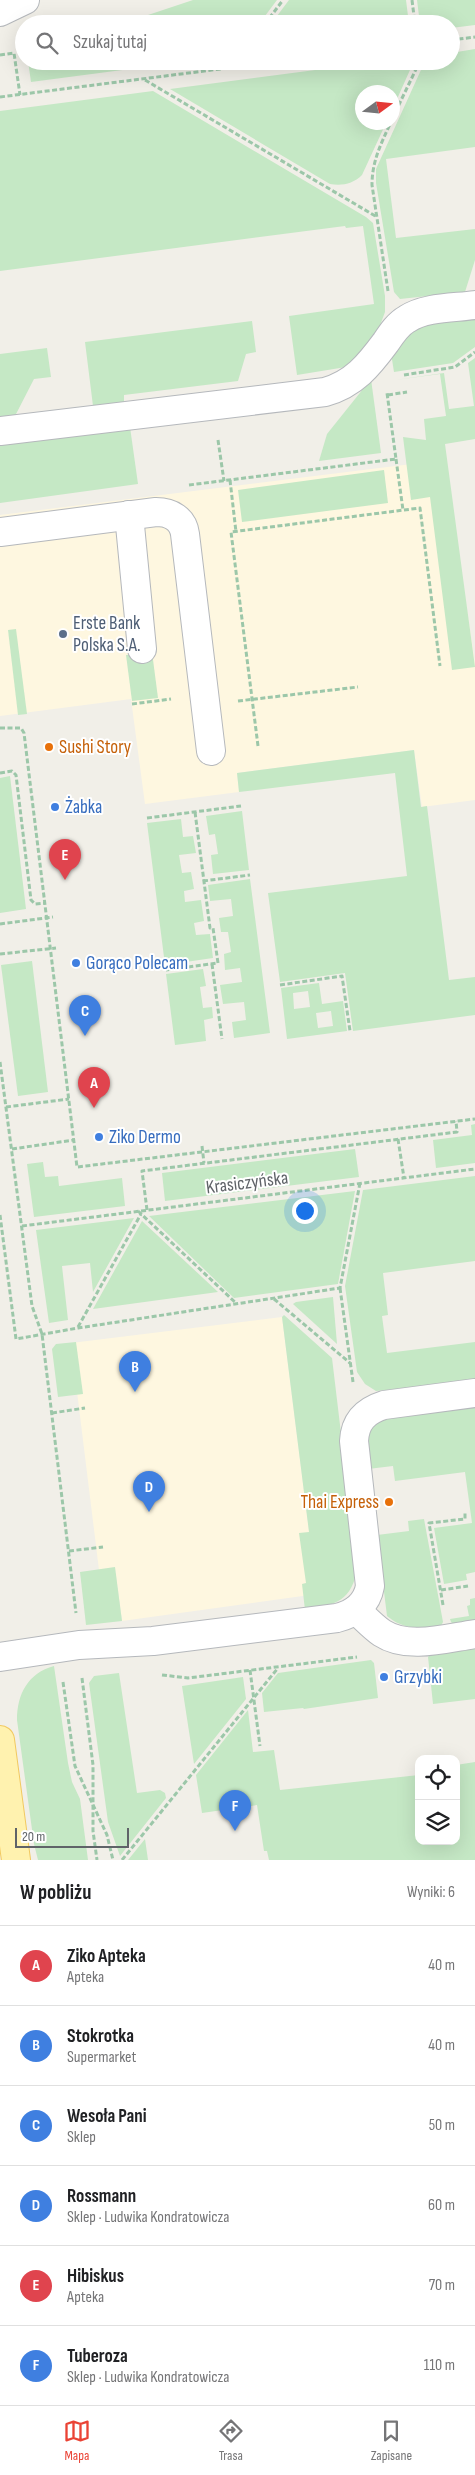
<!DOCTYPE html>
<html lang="pl">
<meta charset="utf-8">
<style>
:root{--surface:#fff;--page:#f2f2f2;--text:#202124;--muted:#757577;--line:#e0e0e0;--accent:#ea4335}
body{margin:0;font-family:"Sofia Sans Condensed",sans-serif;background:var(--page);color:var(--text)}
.controls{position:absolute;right:15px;bottom:15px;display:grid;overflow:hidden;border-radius:10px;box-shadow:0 5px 20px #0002}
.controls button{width:45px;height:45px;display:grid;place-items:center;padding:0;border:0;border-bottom:1px solid var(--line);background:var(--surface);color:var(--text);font:25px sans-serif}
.compass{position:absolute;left:355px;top:85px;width:45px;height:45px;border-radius:50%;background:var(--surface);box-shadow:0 5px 20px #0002;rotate:75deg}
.scale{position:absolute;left:15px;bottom:12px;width:114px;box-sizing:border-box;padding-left:5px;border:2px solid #5f6368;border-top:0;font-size:14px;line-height:18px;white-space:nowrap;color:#5f6368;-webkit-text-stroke:4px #fff;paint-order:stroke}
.you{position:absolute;left:304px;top:1210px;width:18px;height:18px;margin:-12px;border:4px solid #fff;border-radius:50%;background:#1a73e8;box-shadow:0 0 0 8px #1a73e833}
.badge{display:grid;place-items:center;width:32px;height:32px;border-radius:50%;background:var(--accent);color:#fff;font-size:16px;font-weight:700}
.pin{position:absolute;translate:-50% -41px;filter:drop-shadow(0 1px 2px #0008)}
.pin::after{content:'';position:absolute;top:26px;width:18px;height:15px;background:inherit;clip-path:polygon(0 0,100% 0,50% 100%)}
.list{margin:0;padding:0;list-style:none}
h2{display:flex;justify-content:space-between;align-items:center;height:65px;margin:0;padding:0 20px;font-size:21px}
h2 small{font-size:16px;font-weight:400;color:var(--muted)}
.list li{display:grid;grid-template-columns:32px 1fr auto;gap:15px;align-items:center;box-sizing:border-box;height:80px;padding:0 20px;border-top:1px solid var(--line)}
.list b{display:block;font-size:19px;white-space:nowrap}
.list p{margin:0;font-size:16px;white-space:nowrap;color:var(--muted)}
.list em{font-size:16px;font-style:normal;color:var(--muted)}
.icon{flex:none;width:28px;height:28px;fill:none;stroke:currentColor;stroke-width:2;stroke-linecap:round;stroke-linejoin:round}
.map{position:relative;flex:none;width:475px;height:1860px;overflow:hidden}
.search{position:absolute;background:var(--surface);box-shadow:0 5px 20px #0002;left:15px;right:15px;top:15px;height:55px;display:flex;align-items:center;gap:12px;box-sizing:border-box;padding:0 18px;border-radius:28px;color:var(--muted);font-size:19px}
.sheet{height:545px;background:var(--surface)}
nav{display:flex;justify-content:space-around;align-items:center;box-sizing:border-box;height:70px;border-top:1px solid var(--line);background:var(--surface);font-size:14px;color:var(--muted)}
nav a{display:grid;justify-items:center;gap:2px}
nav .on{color:var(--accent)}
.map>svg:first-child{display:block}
</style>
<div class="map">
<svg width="475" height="1860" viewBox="0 0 475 1860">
<rect width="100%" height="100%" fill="#f1efe8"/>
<g fill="#fef7e0">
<path d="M444,460L475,663V800L422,807L414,750L237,773L239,792L145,804L131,699L0,716V515Z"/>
<path d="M282,1317L317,1594L122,1621L115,1568L99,1570L71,1343Z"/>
</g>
<g fill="#c5e8c5" fill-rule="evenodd">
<path d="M193,0H277L259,24H121Z"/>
<path d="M289,0H406L409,24H271Z"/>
<path d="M417,0H475V25L451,28V24H420Z"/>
<path d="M475,49V147L386,159L396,238L475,229V260L465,292L400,299L394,292L376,183V169L425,61H451V53Z"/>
<path d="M28,61H191L31,82Z"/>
<path d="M384,61H414L393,108L392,92H362V122L386,123L362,175C353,184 342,186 330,184L170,89Z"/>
<path d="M153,91L366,217L373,223L385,296V312L378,331L359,357L346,367L297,375L289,316L374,304L363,226L346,228L345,226L0,271V111Z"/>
<path d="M475,314V347L453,363L394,372L391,353L413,327Z"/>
<path d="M252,321L256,352L246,354L238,381L124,395V402L93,406L85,342Z"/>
<path d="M47,348L51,377L34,379L15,416L0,418V354Z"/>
<path d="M475,358V439L445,444L475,667L452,670L430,497L411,500L403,437L426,440L424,419L446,416L440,374L395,380L444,373L449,409L474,406L468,363Z"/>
<path d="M371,379L381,453L319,461L327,434Z"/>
<path d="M130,427L138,484L0,503V442Z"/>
<path d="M384,470L388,503L242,522L238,490Z"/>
<path d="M16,629L27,714L18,715L8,630Z"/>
<path d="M152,652L158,698L132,701L126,655Z"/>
<path d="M414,750L421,807L427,806L449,980L475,977V1015L353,1031L345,973L280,982L268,893L407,876L395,773L239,792L237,773Z"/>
<path d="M10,776L26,909L0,913V778Z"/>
<path d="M242,811L249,870L213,874L211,855L218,854L215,834L209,835L206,816Z"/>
<path d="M181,819L183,837L193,836L196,853L179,855L182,873L191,872L194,889L184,891L185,902L201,900L204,921L194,923L196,935L210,934L213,958L165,965L147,823Z"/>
<path d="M250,879L270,1033L234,1038L232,1022L246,1020L244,1002L223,1004L220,985L242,982L240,968L225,970L224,954L231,952L228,932H221L219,918L233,916L231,899L210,901L208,885Z"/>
<path d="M32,961L48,1092L18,1096L1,965Z"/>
<path d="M203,969L206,986L200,987L203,1008L212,1007L213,1018L204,1020L206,1041L175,1045L166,974Z"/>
<path d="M319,983L322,1004L343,1001L347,1031L287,1039L281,988ZM308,991L310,1007L294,1009L293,993ZM331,1011L333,1026L318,1028L316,1013Z"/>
<path d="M475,1124V1163L436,1168L433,1140L472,1135L471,1125Z"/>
<path d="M355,1149L359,1177L165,1201L162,1173Z"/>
<path d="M43,1162L45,1177L58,1176L59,1186L122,1178L125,1206L34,1217L27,1164Z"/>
<path d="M475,1176V1261L383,1273L388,1315L382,1316L387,1353L475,1342V1381L376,1391L365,1384L357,1372L345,1286L363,1190Z"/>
<path d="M355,1191L338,1284L234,1298L149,1216Z"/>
<path d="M134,1218L93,1292L90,1263L62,1266L68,1320L49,1323L36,1230Z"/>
<path d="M142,1221L218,1292L93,1309Z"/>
<path d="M333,1297L337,1344L293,1304L296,1302Z"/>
<path d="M284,1315L332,1358L357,1567C353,1601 335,1605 305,1610L302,1584L306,1583L299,1533L309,1532L282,1317Z"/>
<path d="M76,1342L83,1394L58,1397L52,1349L56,1344Z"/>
<path d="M475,1403V1572L466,1574L467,1580L444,1584L434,1528L472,1523L465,1472L395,1481L393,1466L368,1469L367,1439L372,1428L384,1418Z"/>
<path d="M424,1519L443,1622L440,1628C421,1630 402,1629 387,1616L377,1535L409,1531L408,1521Z"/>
<path d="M115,1567L122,1621L86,1625L80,1572Z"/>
<path d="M475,1598V1623L455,1626L451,1622L450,1619L469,1616L467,1606L470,1605V1599Z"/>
<path d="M475,1646V1699L433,1704L428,1657L432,1652Z"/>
<path d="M371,1660L374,1663L378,1698L304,1709L303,1708L264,1712L262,1693L278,1673Z"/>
<path d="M54,1666L68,1763L72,1782L80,1799L88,1860H38L34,1844L17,1720C17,1694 28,1673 54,1666Z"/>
<path d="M119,1673L137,1793L160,1790L165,1793L166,1798L120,1856L108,1822L89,1683L94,1676Z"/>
<path d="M243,1677L246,1699L194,1764L182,1686Z"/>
<path d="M248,1710L253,1752L274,1750L280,1790L419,1775V1841H456V1765L475,1762V1860H269L267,1851H264L257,1805L202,1813L196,1775Z"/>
<path d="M145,1839L148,1860H128Z"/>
</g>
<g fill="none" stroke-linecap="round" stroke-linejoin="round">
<g stroke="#b5b8bc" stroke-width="30">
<g id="minor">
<path d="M0,12L25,0"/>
<path d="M0,431L325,392C354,384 369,365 386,342C392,333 398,324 407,319C425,307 454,308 475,305"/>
<path d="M129,515L142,649"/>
<path d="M0,532L156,512C171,512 183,519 185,534L211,751"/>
<path d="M356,1610C364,1617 373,1627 382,1633C408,1650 447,1638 475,1634"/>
<path d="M0,1657L79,1645L153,1641L337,1618C354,1614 367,1604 370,1586L354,1441C355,1421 365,1411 384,1405L475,1393"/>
</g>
</g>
<g stroke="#f2c960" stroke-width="30">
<path id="major" d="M0,1740L16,1860"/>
</g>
<g stroke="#9cc7a9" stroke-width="3" stroke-dasharray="5 2.5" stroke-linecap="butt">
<path d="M412,0L415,24"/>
<path d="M265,24L283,0"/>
<path d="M451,40L475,37"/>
<path d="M0,55L14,53L20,95"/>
<path d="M233,67L237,61"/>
<path d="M145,80L377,217"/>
<path d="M0,97L283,61"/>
<path d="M392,119L420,61"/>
<path d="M388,291L372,185C372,161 381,144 391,122"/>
<path d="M404,375L455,367L475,352"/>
<path d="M388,395L407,392"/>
<path d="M218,440L224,481"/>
<path d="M396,459L403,510"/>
<path d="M230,480L236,532"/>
<path d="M189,485L396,459L387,393"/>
<path d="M238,701L358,687"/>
<path d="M132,704L171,699"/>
<path d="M0,728H21L24,733L77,1167L475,1119"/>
<path d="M258,746L231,532L420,508L440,666"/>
<path d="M0,773L12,771L16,775L31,900L35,904L45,903"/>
<path d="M147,818L241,806"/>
<path d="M203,881L250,875"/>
<path d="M0,924L53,917"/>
<path d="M0,954L56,948"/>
<path d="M212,964L222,1039"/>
<path d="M166,970L218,963L213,928H210L195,812"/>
<path d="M280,985L342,976L350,1031"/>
<path d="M0,1062L32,1306L42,1334L76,1613"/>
<path d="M6,1107L69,1099"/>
<path d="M398,1139L404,1178"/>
<path d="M202,1146L204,1163"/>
<path d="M12,1149L74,1140"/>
<path d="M147,1210L142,1171L457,1132L456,1121"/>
<path d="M138,1211L237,1304"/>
<path d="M0,1215L16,1339L78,1328L340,1288L360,1183"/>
<path d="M22,1226L475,1169"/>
<path d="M340,1288L353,1382"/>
<path d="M274,1299L350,1363"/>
<path d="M78,1327L141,1214"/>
<path d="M52,1413L85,1408"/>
<path d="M69,1551L103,1547"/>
<path d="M441,1590L468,1586"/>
<path d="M443,1605L429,1523L465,1519V1513"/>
<path d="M250,1670L260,1746"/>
<path d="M162,1675L188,1678L357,1657"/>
<path d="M82,1678L93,1765V1831L97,1860"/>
<path d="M63,1682L75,1766L107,1835L113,1860"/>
<path d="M122,1860L278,1668"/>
</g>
<use href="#minor" stroke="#fff" stroke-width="28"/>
<use href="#major" stroke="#fff2af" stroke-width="28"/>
</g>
<circle fill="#5c6f8a" stroke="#fff" stroke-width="2" cx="63" cy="634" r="5"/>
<g fill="#e8710a" stroke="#fff" stroke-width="2">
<circle cx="49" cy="747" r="5"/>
<circle cx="389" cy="1502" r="5"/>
</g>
<g fill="#3f7fe0" stroke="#fff" stroke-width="2">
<circle cx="55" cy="807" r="5"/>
<circle cx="76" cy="963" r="5"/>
<circle cx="99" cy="1137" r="5"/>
<circle cx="384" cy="1677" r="5"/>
</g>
<g text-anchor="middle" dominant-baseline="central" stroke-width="4" stroke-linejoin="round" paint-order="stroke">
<g font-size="19" fill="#4e5e75" stroke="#fff" text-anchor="start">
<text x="73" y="623">Erste Bank<tspan x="73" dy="22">Polska S.A.</tspan></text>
</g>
<g font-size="19" fill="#c56008" stroke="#fff" text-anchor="start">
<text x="59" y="747">Sushi Story</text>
<text x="379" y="1502" text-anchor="end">Thai Express</text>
</g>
<g font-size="19" fill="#366cbe" stroke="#fff" text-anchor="start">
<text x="65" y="807">Żabka</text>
<text x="86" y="963">Gorąco Polecam</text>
<text x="109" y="1137">Ziko Dermo</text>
<text x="394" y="1677">Grzybki</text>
</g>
<g font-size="19" fill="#5f6368" stroke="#fff">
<text transform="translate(247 1183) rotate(-7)">Krasiczyńska</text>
</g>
</g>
</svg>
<div class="controls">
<button><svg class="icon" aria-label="locate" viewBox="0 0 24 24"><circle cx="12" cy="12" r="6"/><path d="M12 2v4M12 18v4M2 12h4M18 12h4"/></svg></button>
<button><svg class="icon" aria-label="layers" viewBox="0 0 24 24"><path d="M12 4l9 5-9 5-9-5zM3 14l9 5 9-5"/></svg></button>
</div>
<svg class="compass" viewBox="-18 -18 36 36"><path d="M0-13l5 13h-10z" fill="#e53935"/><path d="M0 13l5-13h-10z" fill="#757577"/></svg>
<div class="scale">20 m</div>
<div class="you"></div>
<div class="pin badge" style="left:94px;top:1108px;background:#e0444e">A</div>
<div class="pin badge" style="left:135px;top:1392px;background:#3f7fe0">B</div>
<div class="pin badge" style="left:85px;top:1036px;background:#3f7fe0">C</div>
<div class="pin badge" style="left:149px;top:1512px;background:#3f7fe0">D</div>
<div class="pin badge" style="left:65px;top:880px;background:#e0444e">E</div>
<div class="pin badge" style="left:235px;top:1831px;background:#3f7fe0">F</div>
<div class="search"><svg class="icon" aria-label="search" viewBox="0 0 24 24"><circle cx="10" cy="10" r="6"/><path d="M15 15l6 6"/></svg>Szukaj tutaj</div>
</div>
<section class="sheet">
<h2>W pobliżu<small>Wyniki: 6</small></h2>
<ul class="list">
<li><span class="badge" style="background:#e0444e">A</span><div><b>Ziko Apteka</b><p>Apteka</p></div><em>40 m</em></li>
<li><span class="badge" style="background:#3f7fe0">B</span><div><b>Stokrotka</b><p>Supermarket</p></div><em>40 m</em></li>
<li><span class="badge" style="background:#3f7fe0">C</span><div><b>Wesoła Pani</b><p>Sklep</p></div><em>50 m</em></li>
<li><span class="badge" style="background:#3f7fe0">D</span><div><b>Rossmann</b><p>Sklep · Ludwika Kondratowicza</p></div><em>60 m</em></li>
<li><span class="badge" style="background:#e0444e">E</span><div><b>Hibiskus</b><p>Apteka</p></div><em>70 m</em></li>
<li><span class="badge" style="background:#3f7fe0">F</span><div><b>Tuberoza</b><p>Sklep · Ludwika Kondratowicza</p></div><em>110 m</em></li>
</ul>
</section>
<nav>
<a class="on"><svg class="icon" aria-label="map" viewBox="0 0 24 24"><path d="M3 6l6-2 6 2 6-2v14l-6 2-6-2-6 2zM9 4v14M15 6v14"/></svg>Mapa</a>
<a><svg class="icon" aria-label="directions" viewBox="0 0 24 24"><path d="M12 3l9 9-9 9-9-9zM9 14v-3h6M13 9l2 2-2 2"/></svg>Trasa</a>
<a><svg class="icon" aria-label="saved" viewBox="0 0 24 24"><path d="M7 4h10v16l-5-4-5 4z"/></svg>Zapisane</a>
</nav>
